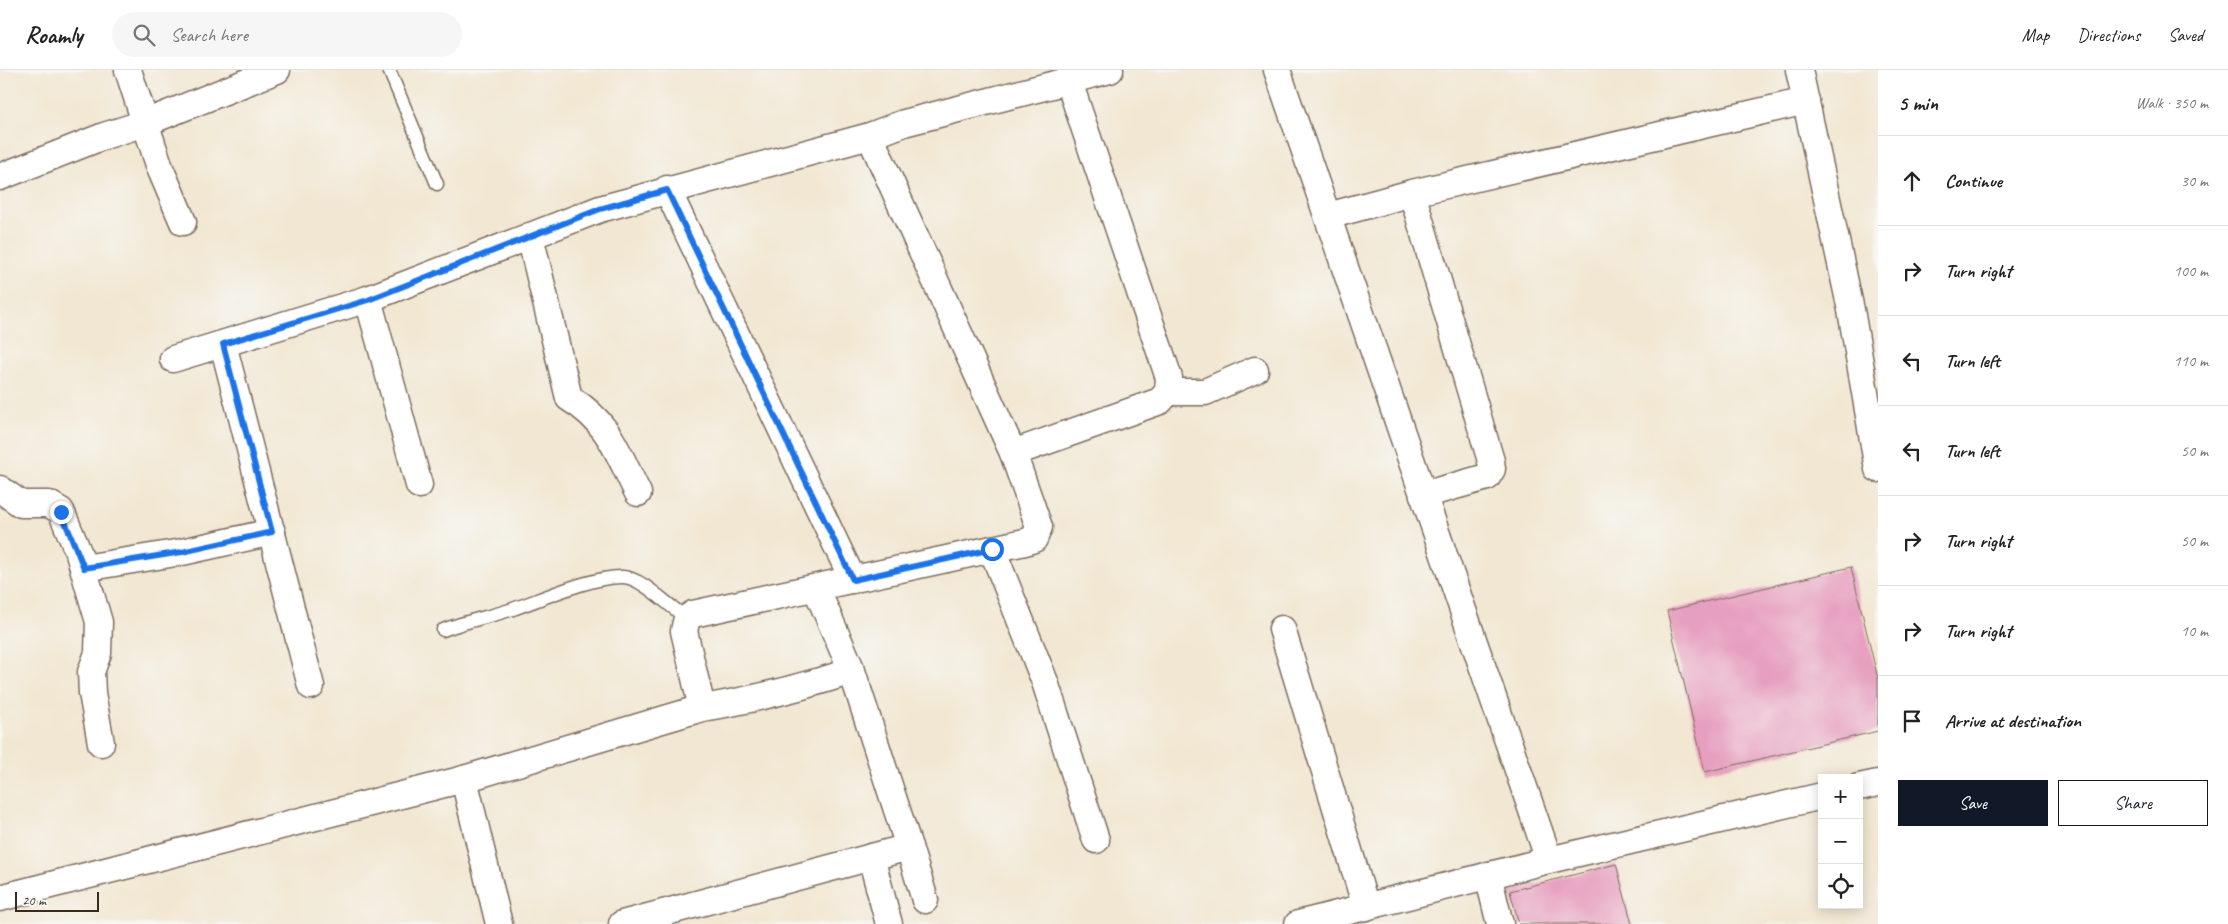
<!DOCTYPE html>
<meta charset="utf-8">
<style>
:root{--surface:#fff;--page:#f6f6f6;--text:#222;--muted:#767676;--line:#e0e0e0;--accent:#111827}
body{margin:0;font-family:Caveat,sans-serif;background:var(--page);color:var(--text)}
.controls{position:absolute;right:15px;bottom:15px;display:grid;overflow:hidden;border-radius:0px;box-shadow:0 2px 12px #0003}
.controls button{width:45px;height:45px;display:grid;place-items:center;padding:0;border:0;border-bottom:1px solid var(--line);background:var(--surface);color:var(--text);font:25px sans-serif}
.scale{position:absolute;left:15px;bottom:12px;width:84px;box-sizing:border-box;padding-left:5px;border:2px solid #3b2a1e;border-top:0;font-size:14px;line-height:18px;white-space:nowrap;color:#3b2a1e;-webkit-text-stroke:4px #f6f6f2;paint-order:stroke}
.stop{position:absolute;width:15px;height:15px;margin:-11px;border:4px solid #1a73e8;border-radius:50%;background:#fff}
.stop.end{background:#1a73e8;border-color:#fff;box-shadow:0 1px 5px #0008}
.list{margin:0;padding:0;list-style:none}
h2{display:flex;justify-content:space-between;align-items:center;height:65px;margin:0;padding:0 20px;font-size:21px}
h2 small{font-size:16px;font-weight:400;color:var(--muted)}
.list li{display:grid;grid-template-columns:32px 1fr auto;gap:15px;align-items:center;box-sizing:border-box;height:90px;padding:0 20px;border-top:1px solid var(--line)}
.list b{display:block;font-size:19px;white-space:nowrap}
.list em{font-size:16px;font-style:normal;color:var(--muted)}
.actions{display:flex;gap:10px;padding:15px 20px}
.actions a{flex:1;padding:11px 0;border:1px solid var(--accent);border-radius:0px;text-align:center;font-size:18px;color:var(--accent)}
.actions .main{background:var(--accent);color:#fff}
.icon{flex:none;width:28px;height:28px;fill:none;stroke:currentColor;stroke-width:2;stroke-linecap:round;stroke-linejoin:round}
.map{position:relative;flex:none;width:1878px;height:854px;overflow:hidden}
header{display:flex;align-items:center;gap:30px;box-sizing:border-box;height:70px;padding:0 25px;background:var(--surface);border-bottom:1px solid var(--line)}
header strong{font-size:24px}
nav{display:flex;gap:28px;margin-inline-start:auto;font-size:18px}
.search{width:350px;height:45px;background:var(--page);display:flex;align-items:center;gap:12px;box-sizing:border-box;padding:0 18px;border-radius:28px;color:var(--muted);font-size:19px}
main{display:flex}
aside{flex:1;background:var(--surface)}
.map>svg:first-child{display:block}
</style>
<header>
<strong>Roamly</strong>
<div class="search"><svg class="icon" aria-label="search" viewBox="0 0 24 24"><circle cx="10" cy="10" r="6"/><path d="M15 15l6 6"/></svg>Search here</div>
<nav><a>Map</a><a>Directions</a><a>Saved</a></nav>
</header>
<main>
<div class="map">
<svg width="1878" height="854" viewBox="0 0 1878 854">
<rect width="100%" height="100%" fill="#f6f6f2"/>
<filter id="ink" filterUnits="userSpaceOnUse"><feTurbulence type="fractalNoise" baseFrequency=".02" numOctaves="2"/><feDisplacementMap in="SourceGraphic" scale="10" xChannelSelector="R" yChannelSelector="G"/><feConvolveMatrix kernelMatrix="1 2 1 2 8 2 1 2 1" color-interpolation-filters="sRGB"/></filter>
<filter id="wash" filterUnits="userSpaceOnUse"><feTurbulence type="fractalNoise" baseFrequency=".0096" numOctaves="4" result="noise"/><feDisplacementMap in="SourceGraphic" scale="20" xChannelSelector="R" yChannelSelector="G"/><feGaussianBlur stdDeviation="1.12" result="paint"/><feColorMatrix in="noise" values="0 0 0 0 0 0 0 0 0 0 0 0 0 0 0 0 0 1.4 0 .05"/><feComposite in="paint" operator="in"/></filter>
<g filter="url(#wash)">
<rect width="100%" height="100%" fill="#f2e7d2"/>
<g id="blocks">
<g fill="#e79fbf">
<path d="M1851,497L1878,609V661L1705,702L1667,541Z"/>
<path d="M1616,794L1632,854H1519L1510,821Z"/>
</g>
</g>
</g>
<g filter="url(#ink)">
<use href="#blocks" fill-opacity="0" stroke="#7b6c5d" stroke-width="1"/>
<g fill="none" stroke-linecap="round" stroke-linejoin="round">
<g stroke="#7b6c5d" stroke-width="15">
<g id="lane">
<path d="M389,0L437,114"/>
<path d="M443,560C466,551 489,547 513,539C542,529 593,506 623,507C643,508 669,537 687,548"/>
</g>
</g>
<g stroke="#7b6c5d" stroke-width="29">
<g id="street">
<path d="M128,0L160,98L183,152"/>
<path d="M1277,0L1549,790"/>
<path d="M1799,0L1851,240L1878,399"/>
<path d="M0,107L104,66L145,53L277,0"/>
<path d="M667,119L853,510"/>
<path d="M1412,123L1491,391L1492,399L1487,407L1423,425"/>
<path d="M1328,146L1412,123L1806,31"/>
<path d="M530,166L569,328C610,353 617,382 638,423"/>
<path d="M368,229L419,415"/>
<path d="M223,274L311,616"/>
<path d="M173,289L368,229L600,139L870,66L904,53L1110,0"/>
<path d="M1168,322H1205L1255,300"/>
<path d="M1013,383L1160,331L1168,322L1169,308L1069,12"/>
<path d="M0,419L21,434H49L61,441L79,484L99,552L98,583L91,602L92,623L101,673"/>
<path d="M992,479L1045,612L1096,770"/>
<path d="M84,498L182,482L272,462"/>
<path d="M1282,559L1366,837"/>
<path d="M702,638L684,561L687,548L693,544L1025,472L1034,469L1039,457L1013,383L870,66"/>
<path d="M464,709L499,854"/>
<path d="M1859,717L1878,713"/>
<path d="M909,777L925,830"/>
<path d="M871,787L889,854"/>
<path d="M1488,805L1500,854"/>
<path d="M0,828L464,709L702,638C753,630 803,617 852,601L816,518"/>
<path d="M622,854L909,777L852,601"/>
<path d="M1298,854L1549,790L1822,726"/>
</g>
</g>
<use href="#lane" stroke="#fff" stroke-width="12"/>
<use href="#street" stroke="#fff" stroke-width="26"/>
</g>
</g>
<g fill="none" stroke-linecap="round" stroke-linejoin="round" filter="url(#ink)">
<path stroke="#1a73e8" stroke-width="6" d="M61,442L84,498L182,482L272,462L223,274L368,230L600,139L667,120L853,510L992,479"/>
</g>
</svg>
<div class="controls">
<button>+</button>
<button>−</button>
<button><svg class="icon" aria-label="locate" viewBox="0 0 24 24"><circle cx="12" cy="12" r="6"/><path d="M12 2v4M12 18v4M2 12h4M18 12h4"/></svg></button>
</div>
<div class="scale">20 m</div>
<div class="stop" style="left:992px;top:479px"></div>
<div class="stop end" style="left:61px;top:442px"></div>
</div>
<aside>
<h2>5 min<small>Walk · 350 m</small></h2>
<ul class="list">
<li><svg class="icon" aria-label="ahead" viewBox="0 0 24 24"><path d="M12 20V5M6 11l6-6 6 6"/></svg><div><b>Continue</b></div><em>30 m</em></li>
<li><svg class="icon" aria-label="right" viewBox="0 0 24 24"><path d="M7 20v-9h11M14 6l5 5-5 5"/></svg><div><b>Turn right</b></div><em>100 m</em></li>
<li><svg class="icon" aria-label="left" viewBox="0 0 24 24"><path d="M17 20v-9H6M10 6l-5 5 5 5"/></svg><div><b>Turn left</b></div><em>110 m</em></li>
<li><svg class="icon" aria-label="left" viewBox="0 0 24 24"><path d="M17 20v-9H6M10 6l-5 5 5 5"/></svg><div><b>Turn left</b></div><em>50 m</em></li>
<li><svg class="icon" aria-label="right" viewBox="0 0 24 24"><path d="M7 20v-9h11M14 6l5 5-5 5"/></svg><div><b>Turn right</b></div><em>50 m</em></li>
<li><svg class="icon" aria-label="right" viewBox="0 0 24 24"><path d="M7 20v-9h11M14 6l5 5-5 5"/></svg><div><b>Turn right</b></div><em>10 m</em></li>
<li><svg class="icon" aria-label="arrive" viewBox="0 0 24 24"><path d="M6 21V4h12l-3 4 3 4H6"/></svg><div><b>Arrive at destination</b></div></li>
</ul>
<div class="actions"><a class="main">Save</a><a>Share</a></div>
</aside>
</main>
